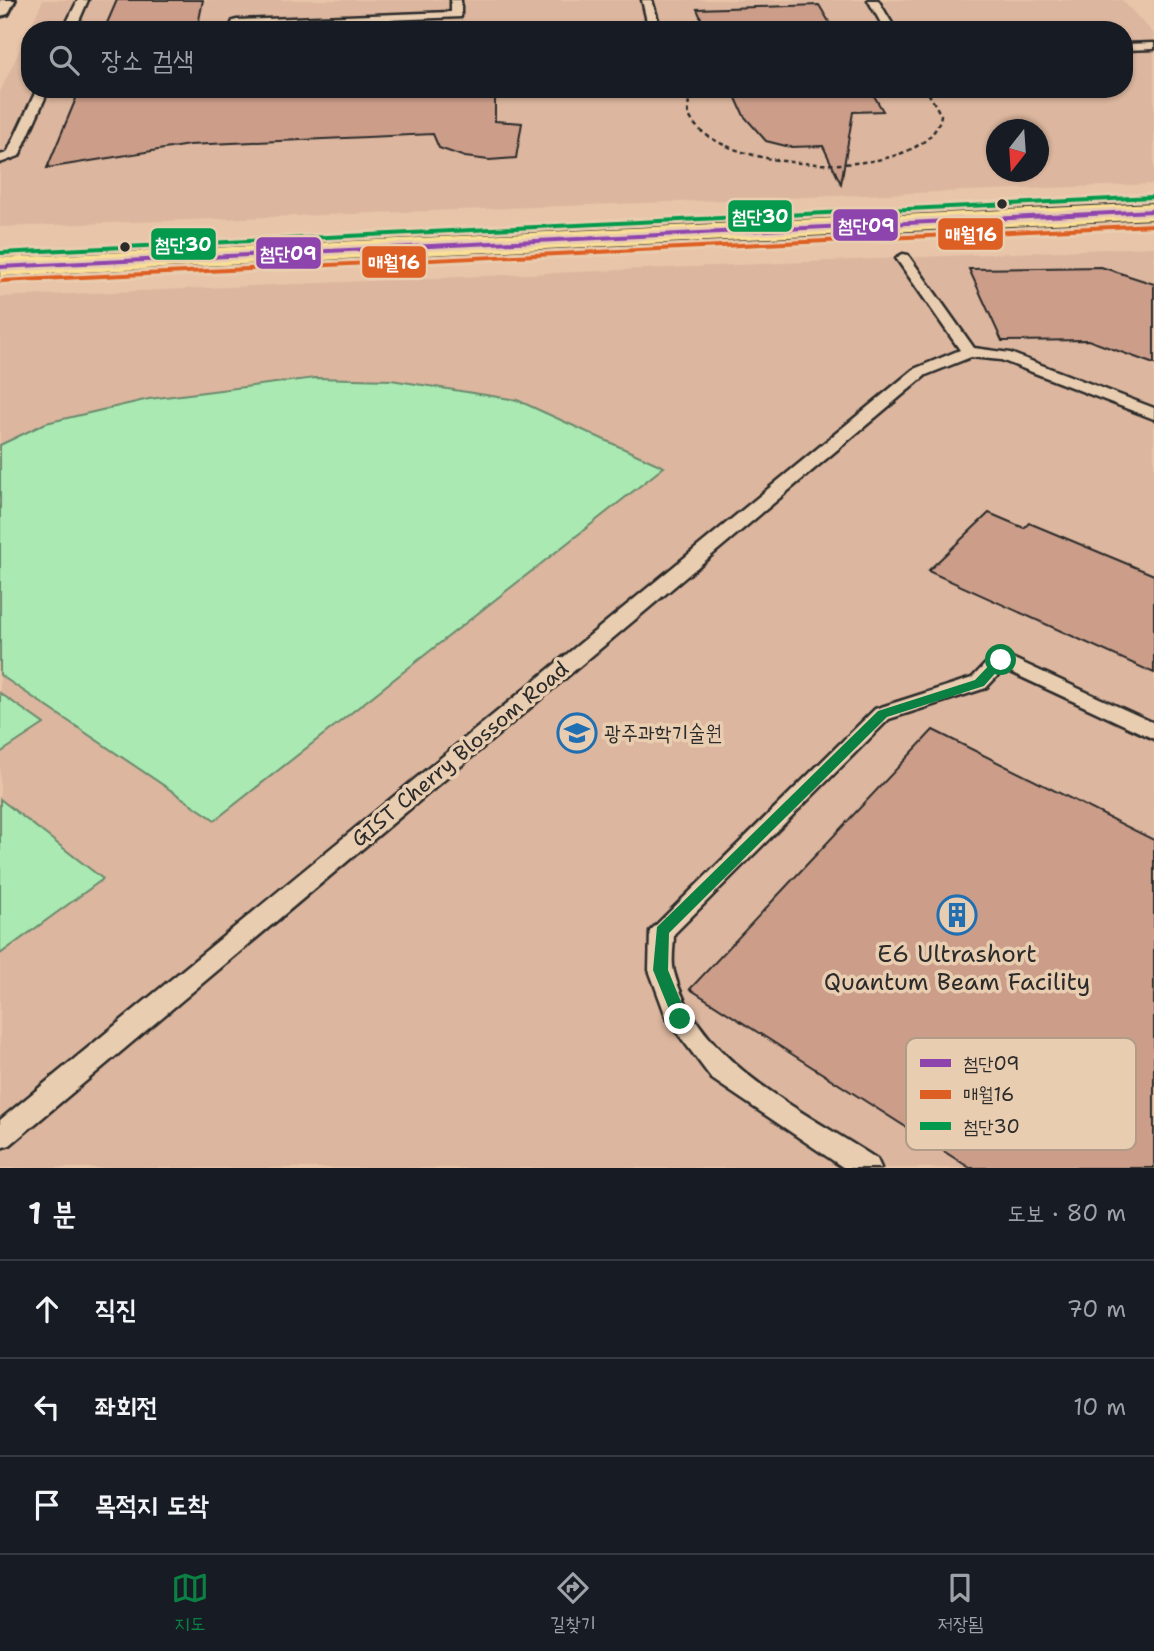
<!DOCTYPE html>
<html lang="ko">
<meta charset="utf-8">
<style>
:root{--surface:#171b24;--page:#242831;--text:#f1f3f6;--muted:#9ea1a6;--line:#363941;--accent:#0b8043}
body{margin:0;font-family:"Shantell Sans","Poor Story",sans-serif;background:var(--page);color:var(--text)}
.compass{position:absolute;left:986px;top:119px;width:63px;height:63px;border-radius:50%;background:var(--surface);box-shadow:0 2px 5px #0004;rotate:197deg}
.stop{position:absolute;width:21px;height:21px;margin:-16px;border:5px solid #0b8043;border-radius:50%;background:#fff}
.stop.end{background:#0b8043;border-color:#fff;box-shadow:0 2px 7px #0008}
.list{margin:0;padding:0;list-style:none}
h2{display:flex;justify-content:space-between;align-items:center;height:91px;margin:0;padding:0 28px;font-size:30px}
h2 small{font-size:23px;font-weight:400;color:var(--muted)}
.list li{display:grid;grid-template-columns:46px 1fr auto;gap:21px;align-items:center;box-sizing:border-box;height:98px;padding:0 28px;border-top:2px solid var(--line)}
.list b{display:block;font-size:26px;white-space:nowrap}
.list em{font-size:23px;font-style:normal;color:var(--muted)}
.icon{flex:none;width:38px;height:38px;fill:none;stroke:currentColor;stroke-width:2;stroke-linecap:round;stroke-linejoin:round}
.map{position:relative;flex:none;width:1154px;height:1168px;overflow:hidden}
.search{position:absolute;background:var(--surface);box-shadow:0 2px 5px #0004;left:21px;right:21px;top:21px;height:77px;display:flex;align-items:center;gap:18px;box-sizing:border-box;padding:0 24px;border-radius:28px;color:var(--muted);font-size:26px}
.sheet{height:385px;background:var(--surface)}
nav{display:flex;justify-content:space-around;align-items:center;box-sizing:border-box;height:98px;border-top:2px solid var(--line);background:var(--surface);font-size:19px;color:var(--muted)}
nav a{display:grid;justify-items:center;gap:4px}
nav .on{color:var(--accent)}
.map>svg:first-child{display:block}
</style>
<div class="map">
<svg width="1154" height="1168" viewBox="0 0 1154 1168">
<rect width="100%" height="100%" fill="#e8c5a9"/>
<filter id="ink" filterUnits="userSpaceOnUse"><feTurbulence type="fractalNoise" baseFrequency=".0143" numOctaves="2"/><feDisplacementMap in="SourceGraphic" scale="14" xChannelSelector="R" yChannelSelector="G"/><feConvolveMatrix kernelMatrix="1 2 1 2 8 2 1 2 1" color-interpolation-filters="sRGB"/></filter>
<g filter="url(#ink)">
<g fill="#dcb69e" fill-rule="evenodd">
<path d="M43,0H1122L1154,34V184L0,227V92ZM30,30H1124V89H30ZM996,130H1038V172H996Z"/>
<path d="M1154,247V1168H0V297Z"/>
</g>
<g fill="#aaeab2" stroke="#6a8a6e" stroke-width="2">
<path d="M315,378L391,380L517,400L664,467L215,820L0,675V445L46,423L149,399Z"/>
<path d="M0,693L44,724L0,753Z"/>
<path d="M0,799L103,879L0,954Z"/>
</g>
<g fill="#cc9e8a" stroke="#2b2b2b" stroke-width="2">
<path d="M117,0H203L197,30H104Z"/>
<path d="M819,5L834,30H706L697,9Z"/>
<path d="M80,89H495V121L522,123L516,158L489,160L465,157L439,148L433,134L189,145L47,168Z"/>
<path d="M732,89H870L883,111L853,112L841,184L823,146L790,147L766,141L744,116Z"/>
<path d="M1101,267L1154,284V364L1088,340L1002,341L969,269Z"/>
<path d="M989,513L1024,528L1029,523L1154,575V673L928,571Z"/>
<path d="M933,730L1154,840V1168H970L690,989Z"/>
</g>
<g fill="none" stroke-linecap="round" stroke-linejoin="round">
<g stroke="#2b2b2b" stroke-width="5">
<g id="lane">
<path d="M78,0H88L75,30H63Z"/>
<path d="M451,0H461V17L242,26L241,30H229L233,21L237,20L451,12Z"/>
<path d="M642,0H652L661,30H649Z"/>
<path d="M868,0H878L896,30H885Z"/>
<path d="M948,27L968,30H943Z"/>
<path d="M1154,43V49L1124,50V44Z"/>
<path d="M37,89H49L19,156L0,163V155L7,153Z"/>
<path d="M903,254L908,255L974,348L1010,353L1154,408V419L1001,360L971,357L926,375L10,1145L0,1148V1120L914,369L960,350L896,258Z"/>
<path d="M1001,653L1154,723V739L1004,669L986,688L889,719L674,934C674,946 671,961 674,972C697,1063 804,1111 877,1159L881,1168H844L712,1079L667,1019L649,970L650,931L875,709L972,678L994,655Z"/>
</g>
</g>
<g stroke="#2b2b2b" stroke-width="6">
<path id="street" d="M0,0H15L8,14L0,16Z"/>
</g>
<g stroke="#2b2b2b" stroke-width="6">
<path id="primary" d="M1154,203V219L0,276V258Z"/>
</g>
<path stroke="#2b2b2b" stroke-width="2.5" stroke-dasharray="4.5 3.5" stroke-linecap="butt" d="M698,89L689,99C689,104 687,111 689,115C713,174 930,187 941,115L926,89"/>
<use href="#lane" fill="#e9cdb0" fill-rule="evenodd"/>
<use href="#street" fill="#e9cdb0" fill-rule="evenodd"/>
<use href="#primary" fill="#fadf96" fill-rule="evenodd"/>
<g stroke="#e9cdb0" stroke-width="6">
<path id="bus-1" d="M1154,209V213L0,269V265Z"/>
</g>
<g stroke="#e9cdb0" stroke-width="6">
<path id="bus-2" d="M1154,223V227L0,283L1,279Z"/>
</g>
<g stroke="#e9cdb0" stroke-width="6">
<path id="bus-3" d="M1154,195L1153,199L0,255V251Z"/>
</g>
<use href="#bus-1" fill="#8e44ad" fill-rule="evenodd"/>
<use href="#bus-2" fill="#de5f23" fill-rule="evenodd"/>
<use href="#bus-3" fill="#049a4d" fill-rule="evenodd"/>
</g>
</g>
<path fill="#0b8043" d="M997,657L1007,660L984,686L887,717L669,933L668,970L688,1019L680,1026L675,1024L653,970L657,927L878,711L975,680Z"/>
<defs>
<g id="university-ring" transform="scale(2.0125)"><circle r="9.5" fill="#e9cdb0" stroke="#1f6fb2" stroke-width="1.5"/><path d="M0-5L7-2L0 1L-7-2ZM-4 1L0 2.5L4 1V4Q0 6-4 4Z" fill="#1f6fb2"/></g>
<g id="building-ring" transform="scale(2.0125)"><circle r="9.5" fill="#e9cdb0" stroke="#1f6fb2" stroke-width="1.5"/><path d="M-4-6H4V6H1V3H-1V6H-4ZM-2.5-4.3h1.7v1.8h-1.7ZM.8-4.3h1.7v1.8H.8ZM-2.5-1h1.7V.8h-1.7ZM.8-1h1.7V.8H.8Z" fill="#1f6fb2"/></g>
</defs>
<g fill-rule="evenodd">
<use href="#university-ring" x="577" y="733"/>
<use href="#building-ring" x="957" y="915"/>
</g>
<g fill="#2b2b2b" stroke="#e9cdb0" stroke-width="2.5">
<circle cx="1002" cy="204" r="6"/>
<circle cx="125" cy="247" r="6"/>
</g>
<g text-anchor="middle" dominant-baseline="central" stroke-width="7" stroke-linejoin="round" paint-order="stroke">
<g font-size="21" fill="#2b2b2b" stroke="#e9cdb0" text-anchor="start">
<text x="604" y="733">광주과학기술원</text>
</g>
<g font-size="21" fill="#2b2b2b" stroke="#e9cdb0">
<text transform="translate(460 754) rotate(-40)">GIST Cherry Blossom Road</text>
</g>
<g font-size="24" fill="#2b2b2b" stroke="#e9cdb0">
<text x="957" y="954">E6 Ultrashort<tspan x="957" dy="28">Quantum Beam Facility</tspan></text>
</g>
</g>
<rect x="906" y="1038" width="230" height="112" rx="10" fill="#e9cdb0" stroke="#b09c88" stroke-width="2"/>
<rect x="920" y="1059" width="31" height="8" fill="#8e44ad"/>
<rect x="920" y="1090" width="31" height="9" fill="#de5f23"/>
<rect x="920" y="1122" width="31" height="8" fill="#049a4d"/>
<g font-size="19" fill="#2b2b2b">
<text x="963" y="1070">첨단09</text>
<text x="963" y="1101">매월16</text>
<text x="963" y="1133">첨단30</text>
</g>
<g stroke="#e9cdb0" stroke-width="2.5">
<rect x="727" y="199" width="66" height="34" rx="7" fill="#049a4d"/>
<rect x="832" y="208" width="67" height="34" rx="7" fill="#8e44ad"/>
<rect x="937" y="217" width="67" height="34" rx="7" fill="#de5f23"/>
<rect x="150" y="227" width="67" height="34" rx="7" fill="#049a4d"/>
<rect x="255" y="236" width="67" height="34" rx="7" fill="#8e44ad"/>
<rect x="361" y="245" width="66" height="34" rx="7" fill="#de5f23"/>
</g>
<g font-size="19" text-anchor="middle" font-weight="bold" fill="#fff">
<text x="760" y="223">첨단30</text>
<text x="866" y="232">첨단09</text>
<text x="971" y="241">매월16</text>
<text x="183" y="251">첨단30</text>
<text x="288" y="260">첨단09</text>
<text x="394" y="269">매월16</text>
</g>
</svg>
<svg class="compass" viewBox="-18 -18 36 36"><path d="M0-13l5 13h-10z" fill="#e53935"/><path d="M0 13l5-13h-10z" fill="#9ea1a6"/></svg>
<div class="stop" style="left:1001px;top:660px"></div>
<div class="stop end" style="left:680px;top:1019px"></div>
<div class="search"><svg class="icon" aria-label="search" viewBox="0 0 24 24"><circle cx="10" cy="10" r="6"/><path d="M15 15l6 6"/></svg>장소 검색</div>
</div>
<section class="sheet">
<h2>1 분<small>도보 · 80 m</small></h2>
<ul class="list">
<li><svg class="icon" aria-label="ahead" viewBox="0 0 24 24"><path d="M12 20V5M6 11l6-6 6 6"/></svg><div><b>직진</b></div><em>70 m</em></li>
<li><svg class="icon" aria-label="left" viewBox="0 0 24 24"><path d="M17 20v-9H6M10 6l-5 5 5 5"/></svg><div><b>좌회전</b></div><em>10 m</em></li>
<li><svg class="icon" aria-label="arrive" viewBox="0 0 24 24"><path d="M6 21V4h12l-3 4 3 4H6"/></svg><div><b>목적지 도착</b></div></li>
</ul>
</section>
<nav>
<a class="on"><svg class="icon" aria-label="map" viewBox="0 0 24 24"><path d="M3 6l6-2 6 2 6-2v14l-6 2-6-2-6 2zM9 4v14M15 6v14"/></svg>지도</a>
<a><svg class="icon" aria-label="directions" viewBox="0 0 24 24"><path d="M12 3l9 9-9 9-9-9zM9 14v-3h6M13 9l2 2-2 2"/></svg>길찾기</a>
<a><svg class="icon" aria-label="saved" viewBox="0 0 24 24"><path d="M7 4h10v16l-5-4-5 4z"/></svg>저장됨</a>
</nav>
